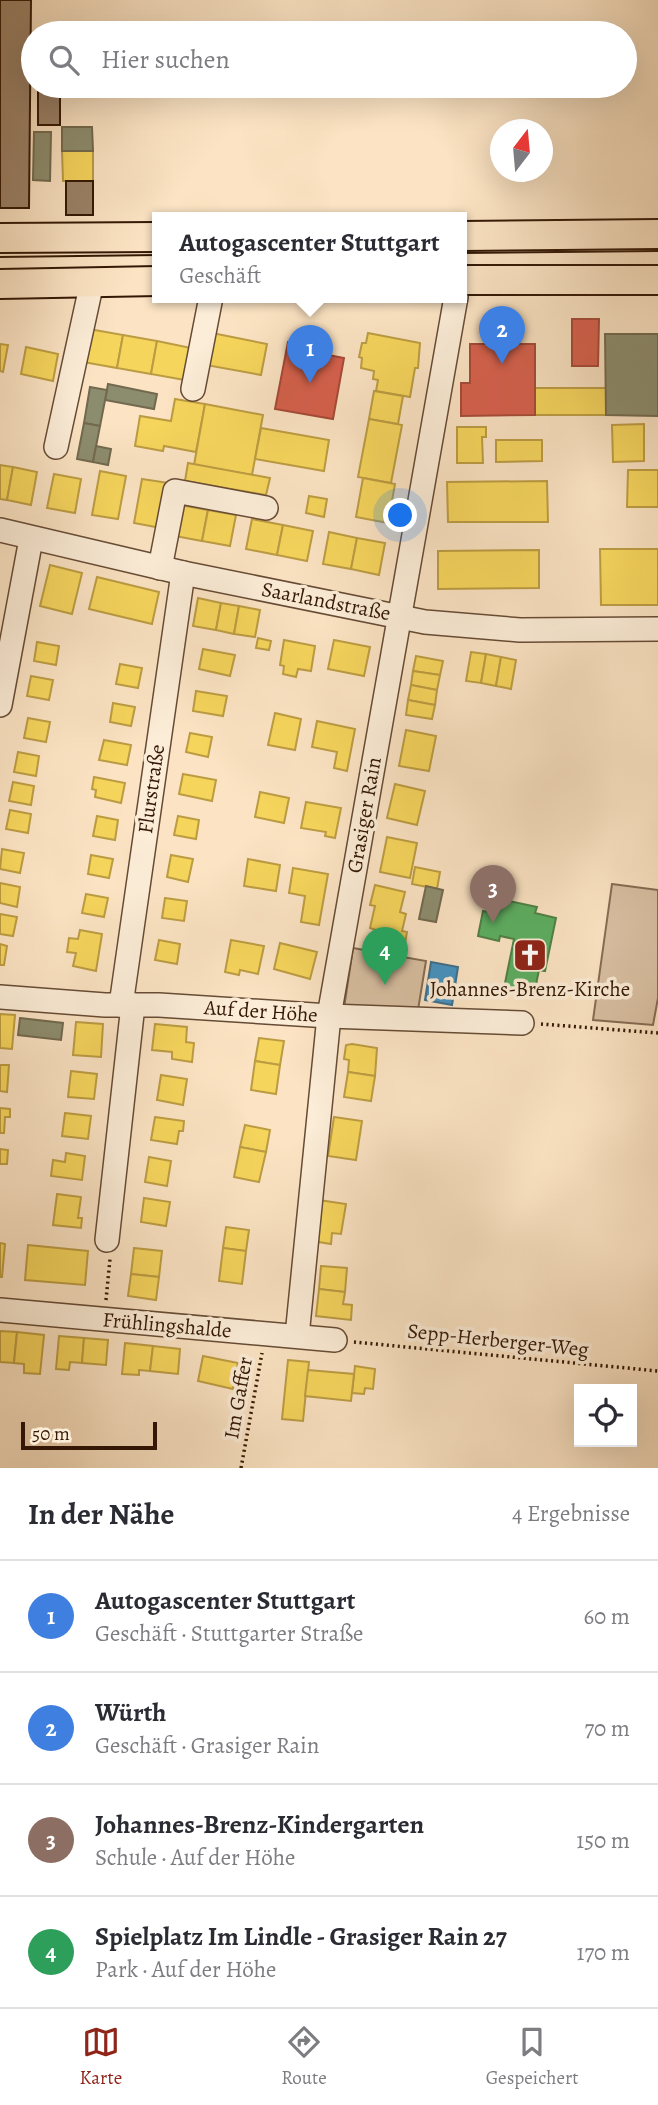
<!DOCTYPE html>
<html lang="de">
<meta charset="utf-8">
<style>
:root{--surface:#fff;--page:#f2f2f3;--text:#2b2b33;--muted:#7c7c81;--line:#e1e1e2;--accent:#8f2418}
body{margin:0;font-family:Alegreya,serif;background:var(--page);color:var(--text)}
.controls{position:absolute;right:21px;bottom:21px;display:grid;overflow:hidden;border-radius:0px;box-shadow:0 7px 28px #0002}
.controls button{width:63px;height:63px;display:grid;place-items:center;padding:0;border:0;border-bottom:2px solid var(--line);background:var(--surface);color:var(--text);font:35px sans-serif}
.compass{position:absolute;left:490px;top:119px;width:63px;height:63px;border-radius:50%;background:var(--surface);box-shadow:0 7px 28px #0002;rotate:16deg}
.scale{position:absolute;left:21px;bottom:18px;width:136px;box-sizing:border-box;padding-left:7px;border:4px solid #341805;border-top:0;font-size:19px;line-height:24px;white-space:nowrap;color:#341805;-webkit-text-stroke:5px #fcedd8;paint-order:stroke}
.you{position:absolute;left:401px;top:516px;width:24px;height:24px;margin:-18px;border:5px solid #fff;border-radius:50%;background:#1a73e8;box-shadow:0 0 0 10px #1a73e833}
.badge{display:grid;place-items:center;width:46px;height:46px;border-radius:50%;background:var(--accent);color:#fff;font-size:23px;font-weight:700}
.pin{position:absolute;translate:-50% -58px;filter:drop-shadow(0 2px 4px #0008)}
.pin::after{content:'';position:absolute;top:37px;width:24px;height:21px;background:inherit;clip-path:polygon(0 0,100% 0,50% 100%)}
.popup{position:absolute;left:152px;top:212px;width:315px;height:91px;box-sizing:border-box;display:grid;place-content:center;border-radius:0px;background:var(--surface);filter:drop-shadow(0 2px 5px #0005);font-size:23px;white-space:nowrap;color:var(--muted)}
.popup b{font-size:26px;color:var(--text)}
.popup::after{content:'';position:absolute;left:50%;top:100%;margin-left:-14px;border:14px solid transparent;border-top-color:var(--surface)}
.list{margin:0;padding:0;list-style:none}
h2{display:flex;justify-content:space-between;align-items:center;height:91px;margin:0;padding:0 28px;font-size:30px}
h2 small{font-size:23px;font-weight:400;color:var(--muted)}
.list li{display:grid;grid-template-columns:46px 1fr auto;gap:21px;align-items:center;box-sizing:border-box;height:112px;padding:0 28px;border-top:2px solid var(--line)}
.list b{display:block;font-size:26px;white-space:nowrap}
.list p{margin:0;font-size:23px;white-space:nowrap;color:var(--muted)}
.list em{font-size:23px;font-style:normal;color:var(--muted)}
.icon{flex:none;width:38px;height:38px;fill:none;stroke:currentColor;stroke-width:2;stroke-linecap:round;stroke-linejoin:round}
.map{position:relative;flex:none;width:658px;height:1468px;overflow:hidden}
.search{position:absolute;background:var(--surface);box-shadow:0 7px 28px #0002;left:21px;right:21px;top:21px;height:77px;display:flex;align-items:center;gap:18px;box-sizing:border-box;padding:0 24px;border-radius:38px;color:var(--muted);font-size:26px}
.sheet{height:539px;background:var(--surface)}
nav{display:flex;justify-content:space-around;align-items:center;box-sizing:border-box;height:98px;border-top:2px solid var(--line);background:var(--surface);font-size:19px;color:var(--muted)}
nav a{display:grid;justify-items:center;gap:4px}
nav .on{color:var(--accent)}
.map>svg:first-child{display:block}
</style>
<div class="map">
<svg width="658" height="1468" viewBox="0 0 658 1468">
<rect width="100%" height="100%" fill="#fbe3c3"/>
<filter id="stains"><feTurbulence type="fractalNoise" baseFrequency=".00286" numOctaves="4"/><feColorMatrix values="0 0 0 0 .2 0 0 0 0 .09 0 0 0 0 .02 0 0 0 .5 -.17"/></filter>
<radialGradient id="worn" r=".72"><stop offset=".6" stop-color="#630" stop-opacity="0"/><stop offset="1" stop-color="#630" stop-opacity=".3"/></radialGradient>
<g fill="#d9c0a3" stroke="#866c54" stroke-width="2">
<path d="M612,884L658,890V998L653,1025L593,1020Z"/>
<path d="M353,948L426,961L418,1010L344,1008Z"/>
</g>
<g fill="#f6d55c" stroke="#bc9c42" stroke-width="2">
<path d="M62,151H93V181H63Z"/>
<path d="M89,329L123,335L117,368L83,362Z"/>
<path d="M212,333L267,344L261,375L206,365Z"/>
<path d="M368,333L420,343L418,368H415L410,397L376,391L378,380L373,379L374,371L361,368L362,358L359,357L362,343H366Z"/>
<path d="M123,335L157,341L151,374L117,368Z"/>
<path d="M157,341L191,348L185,380L151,374Z"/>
<path d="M0,344L8,345L3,372L0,371Z"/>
<path d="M26,347L58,354L53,381L21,374Z"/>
<rect x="535" y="388" width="71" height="27"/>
<path d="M374,391L403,396L398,424L369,419Z"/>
<path d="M175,399L205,404L196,452L164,446L163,451L135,446L140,416L171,421Z"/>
<path d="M205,404L263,415L252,475L194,465Z"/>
<path d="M369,419L402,425L391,483L358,477Z"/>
<path d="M644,424V461L613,462L612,425Z"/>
<path d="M457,427H486V437H482L483,463H457Z"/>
<path d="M261,428L329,440L324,471L255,459Z"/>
<path d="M496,440H542V461L496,462Z"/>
<path d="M188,463L270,478L266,495L185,481Z"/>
<path d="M0,465L13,467L7,500L0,499Z"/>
<path d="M13,467L37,472L31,505L7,500Z"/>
<path d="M628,470H658V507H627Z"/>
<path d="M100,471L126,476L118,519L92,515Z"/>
<path d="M54,474L81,479L75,513L47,508Z"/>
<path d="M363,478L395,484L388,523L356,517Z"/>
<path d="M142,479L169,483L161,528L134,523Z"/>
<path d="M547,481L548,522H448L447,482Z"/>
<path d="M309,496L327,499L324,517L306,513Z"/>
<path d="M180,505L208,510L202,541L175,536Z"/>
<path d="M208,510L236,515L230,546L202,541Z"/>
<path d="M252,519L283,525L277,555L246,549Z"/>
<path d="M283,525L313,531L307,561L277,555Z"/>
<path d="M329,532L357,538L351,569L323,564Z"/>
<path d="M357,538L385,543L379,575L351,569Z"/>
<path d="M600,549H658V605H601Z"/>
<path d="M539,550V588L438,589V551Z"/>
<path d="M50,565L82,573L72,614L40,606Z"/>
<path d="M97,577L159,592L152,624L89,609Z"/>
<path d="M198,598L221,603L216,630L193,626Z"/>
<path d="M221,603L239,606L234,634L216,630Z"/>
<path d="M239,606L260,610L255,637L234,634Z"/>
<path d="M258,638L271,641L269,650L256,648Z"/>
<path d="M284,640L315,646L311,671L298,669L296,677L283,674L284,666L280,665Z"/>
<path d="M334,640L370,647L364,676L328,669Z"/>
<path d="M37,642L59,646L56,665L34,661Z"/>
<path d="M203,649L235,655L230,676L199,669Z"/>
<path d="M471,652L486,654L481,683L466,681Z"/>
<path d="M486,654L501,657L496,686L481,683Z"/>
<path d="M416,656L443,661L440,675L413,671Z"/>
<path d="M501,657L516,660L511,689L496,686Z"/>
<path d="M120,664L142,668L138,688L116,684Z"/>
<path d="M413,671L440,675L437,690L411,685Z"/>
<path d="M31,676L53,680L49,700L27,696Z"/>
<path d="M411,685L437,690L435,705L408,700Z"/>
<path d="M196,691L227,696L223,716L193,711Z"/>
<path d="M408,700L435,705L432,719L406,715Z"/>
<path d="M113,703L135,707L131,726L110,722Z"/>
<path d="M275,713L301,719L295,750L268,745Z"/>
<path d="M28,718L50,722L46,742L24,738Z"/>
<path d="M317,721L355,729L347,771L334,768L337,752L312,747Z"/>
<path d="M406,730L436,736L429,771L399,766Z"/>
<path d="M190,733L212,737L208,757L186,752Z"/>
<path d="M104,740L131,745L127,765L99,760Z"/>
<path d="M18,752L39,756L36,776L14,772Z"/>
<path d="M183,774L216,780L212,801L179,794Z"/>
<path d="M94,777L125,783L121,803L95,797L96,790L92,789Z"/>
<path d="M13,782L34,786L31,805L9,801Z"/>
<path d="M395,784L425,791L417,825L387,818Z"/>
<path d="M260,792L289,798L284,823L255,817Z"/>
<path d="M306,802L341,808L335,838L325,836L326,832L301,828Z"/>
<path d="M10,810L31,814L28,833L6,829Z"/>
<path d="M97,816L118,820L115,840L93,836Z"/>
<path d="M178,816L199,820L196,839L174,835Z"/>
<path d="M387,837L417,843L410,878L380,872Z"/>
<path d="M2,849L24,853L20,873L0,869Z"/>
<path d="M91,855L113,859L109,878L88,874Z"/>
<path d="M171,855L193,859L188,882L167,877Z"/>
<path d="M248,859L280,865L276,891L244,886Z"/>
<path d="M415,867L440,872L437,889L412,884Z"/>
<path d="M293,868L328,874L319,925L301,922L305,896L289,893Z"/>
<path d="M0,883L20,887L17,907L0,903Z"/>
<path d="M375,885L405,892L400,912L406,914L402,931L407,932L404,949L373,942L376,930L370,928L375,906L370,905Z"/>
<path d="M86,894L108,898L104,917L82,913Z"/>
<path d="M165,898L187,901L184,921L162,918Z"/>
<path d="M0,914L17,917L13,936L0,934Z"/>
<path d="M80,930L102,934L96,971L73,966L76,953L67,952L69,938L78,939Z"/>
<path d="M159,940L180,944L177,964L155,960Z"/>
<path d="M231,940L264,946L258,974L240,970L239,975L225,972Z"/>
<path d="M280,943L317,952L310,979L274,969Z"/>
<path d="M0,944L7,946L4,965H0Z"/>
<path d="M0,1014L15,1015L12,1049L0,1048Z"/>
<path d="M76,1022L103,1024L101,1057L73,1055Z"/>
<path d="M155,1024L187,1027L186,1042L194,1043L192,1062L172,1059V1052L152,1050Z"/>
<path d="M259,1038L284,1041L280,1065L255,1061Z"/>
<path d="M352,1044L377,1048L375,1076L348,1072L349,1060L344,1059L346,1045Z"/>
<path d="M255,1061L280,1065L276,1094L251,1090Z"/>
<path d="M0,1065H9L7,1092L0,1091Z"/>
<path d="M71,1071L97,1074L94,1099L68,1097Z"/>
<path d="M348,1072L375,1076L371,1101L344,1097Z"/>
<path d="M161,1075L187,1079L183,1105L157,1100Z"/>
<path d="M0,1108L10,1109V1117H5L4,1133H0Z"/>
<path d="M65,1113L91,1116L88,1139L62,1136Z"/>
<path d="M155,1117L184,1121L183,1131H179L177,1144L151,1140Z"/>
<path d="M334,1117L362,1121L356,1160L328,1156Z"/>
<path d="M245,1125L270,1130L266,1152L240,1147Z"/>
<path d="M240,1147L266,1152L259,1182L234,1177Z"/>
<path d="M0,1149L8,1150L7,1164H0V1165Z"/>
<path d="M66,1153L85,1156L82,1180L51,1176L53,1160L65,1162Z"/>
<path d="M149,1157L171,1161L167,1186L145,1182Z"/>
<path d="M57,1194L81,1197L78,1218H82L81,1228L53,1225Z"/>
<path d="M144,1198L170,1202L166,1226L141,1222Z"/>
<path d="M319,1200L346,1204L341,1234L332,1233L331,1244L312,1241Z"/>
<path d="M226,1227L249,1230L246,1251L223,1248Z"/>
<path d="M0,1243L5,1244L2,1277H0Z"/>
<path d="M28,1245L88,1251L85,1285L25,1280Z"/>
<path d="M134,1248L162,1251L159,1277L131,1274Z"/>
<path d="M223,1248L246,1251L242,1284L219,1281Z"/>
<path d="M321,1266L347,1268L345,1292L319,1289Z"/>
<path d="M131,1274L159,1277L156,1300L128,1296Z"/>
<path d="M319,1289L345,1292L343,1304L352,1305L351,1320L316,1316Z"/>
<path d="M0,1331L17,1332L14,1363L0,1362Z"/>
<path d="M17,1332L44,1335L40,1374L24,1373V1364L14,1363Z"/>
<path d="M59,1336L84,1338L82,1363L70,1362L69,1370L56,1369Z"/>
<path d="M84,1338L108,1340L106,1365L82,1363Z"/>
<path d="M125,1343L153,1346L150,1371L139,1370V1375L122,1374Z"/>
<path d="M153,1346L180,1349L178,1374L150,1371Z"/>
<path d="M203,1356L238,1363L233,1389L198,1381Z"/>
<path d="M288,1360L309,1362L303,1421L282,1419Z"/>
<path d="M355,1366L375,1369L373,1389L365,1388L364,1394L352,1393Z"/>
<path d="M308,1370L354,1374L351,1401L305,1396Z"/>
</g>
<g fill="#d6604d" stroke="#a54a37" stroke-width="2">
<path d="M572,319H599L598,366H572Z"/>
<path d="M288,342L309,346L308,351L344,358L333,419L275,409Z"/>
<path d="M470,344H535V415L461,416V383H470Z"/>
</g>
<path fill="#4393c3" stroke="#3e6e8a" stroke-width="2" d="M431,962L458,967L452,1005L425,1000Z"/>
<path fill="#5aae61" stroke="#4f8145" stroke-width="2" d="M491,897L537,907L535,913L556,918L545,971L539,970L534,994L504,988L514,939L500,936L499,941L478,936L483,911L488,912Z"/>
<g fill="#8c8c6e" stroke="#72694e" stroke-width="2">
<path d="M62,127H92L93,151H62Z"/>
<path d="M34,132H51L50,181L33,180Z"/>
<path d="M605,334H658V416L606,415Z"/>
<path d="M108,384L157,394L154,409L105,400Z"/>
<path d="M90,387L107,390L100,426L84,423Z"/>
<path d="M84,423L100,426L93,462L77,459Z"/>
<path d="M96,446L111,449L108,465L93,462Z"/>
<path d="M426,886L443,890L436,922L419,919Z"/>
<path d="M20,1018L63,1023L61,1040L18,1035Z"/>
</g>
<g fill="#9b8268" stroke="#341805" stroke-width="2">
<path d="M0,0H31L29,208H0Z"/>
<rect x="38" y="86" width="22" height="39"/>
<rect x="66" y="181" width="27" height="34"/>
</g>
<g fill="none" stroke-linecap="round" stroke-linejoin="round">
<g stroke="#664b34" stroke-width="26">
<g id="minor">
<path d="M193,389L211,297"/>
<path d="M56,447L92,282"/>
<path d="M0,530L183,573L425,622L520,630L658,629"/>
<path d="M160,568L175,491L266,508"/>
<path d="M0,705L31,539"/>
<path d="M0,997L105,1005H159L329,1016L522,1023"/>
<path d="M121,1005L183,573"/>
<path d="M107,1240L133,1005"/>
<path d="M0,1310L335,1340"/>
<path d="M297,1336L329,1016L456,297"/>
</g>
</g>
<g stroke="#341805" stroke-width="32">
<g id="major">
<path d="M462,236L658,234"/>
<path d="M0,238L158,237"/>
<path d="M462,280H658"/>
<path d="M0,284L158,281"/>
</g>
</g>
<g stroke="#341805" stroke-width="3.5" stroke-dasharray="2 3.5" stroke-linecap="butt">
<path d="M541,1024L658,1033"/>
<path d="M106,1300L110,1259"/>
<path d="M354,1342L658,1371"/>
<path d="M241,1468L262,1353"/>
</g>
<use href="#minor" stroke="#fcedd8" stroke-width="23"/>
<use href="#major" stroke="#fbe3c3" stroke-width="28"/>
<g stroke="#341805" stroke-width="2">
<path d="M462,253L658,251"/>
<path d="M0,257L158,255"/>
</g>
</g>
<defs>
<g id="church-square" transform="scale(1.75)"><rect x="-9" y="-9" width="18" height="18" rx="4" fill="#8f2418" stroke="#fcedd8"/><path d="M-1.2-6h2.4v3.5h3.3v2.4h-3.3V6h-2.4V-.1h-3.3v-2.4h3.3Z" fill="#fff"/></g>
</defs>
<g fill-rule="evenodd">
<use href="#church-square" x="530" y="955"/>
</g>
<g text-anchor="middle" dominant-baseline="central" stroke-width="7" stroke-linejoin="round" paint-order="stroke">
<g font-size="21" fill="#341805" stroke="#fcedd8">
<text transform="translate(326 601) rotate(11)">Saarlandstraße</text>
<text transform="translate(151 789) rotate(-82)">Flurstraße</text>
<text transform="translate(364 815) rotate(-80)">Grasiger Rain</text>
<text transform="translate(261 1011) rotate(4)">Auf der Höhe</text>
<text transform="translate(167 1325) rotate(5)">Frühlingshalde</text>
<text transform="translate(498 1340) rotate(6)">Sepp-Herberger-Weg</text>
<text transform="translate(238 1398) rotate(-80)">Im Gaffer</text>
</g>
<g font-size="21" fill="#341805" stroke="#fcedd8">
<text x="530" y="989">Johannes-Brenz-Kirche</text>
</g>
</g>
<rect width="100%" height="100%" filter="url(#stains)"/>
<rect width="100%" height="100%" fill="url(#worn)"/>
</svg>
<div class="controls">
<button><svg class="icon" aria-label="locate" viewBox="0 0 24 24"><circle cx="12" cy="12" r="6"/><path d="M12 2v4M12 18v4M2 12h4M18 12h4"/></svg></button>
</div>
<svg class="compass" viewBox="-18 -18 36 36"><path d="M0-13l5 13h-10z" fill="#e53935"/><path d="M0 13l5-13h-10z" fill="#7c7c81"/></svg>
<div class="scale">50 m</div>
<div class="you"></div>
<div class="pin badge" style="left:310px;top:383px;background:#3f7fe0">1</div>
<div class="popup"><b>Autogascenter Stuttgart</b>Geschäft</div>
<div class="pin badge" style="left:502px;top:364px;background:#3f7fe0">2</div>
<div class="pin badge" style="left:493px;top:923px;background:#8d6e63">3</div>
<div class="pin badge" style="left:385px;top:985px;background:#2e9e5b">4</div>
<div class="search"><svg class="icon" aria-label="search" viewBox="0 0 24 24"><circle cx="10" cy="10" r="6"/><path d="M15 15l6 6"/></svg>Hier suchen</div>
</div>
<section class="sheet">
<h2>In der Nähe<small>4 Ergebnisse</small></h2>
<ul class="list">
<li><span class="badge" style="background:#3f7fe0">1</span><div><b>Autogascenter Stuttgart</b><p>Geschäft · Stuttgarter Straße</p></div><em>60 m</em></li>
<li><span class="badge" style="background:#3f7fe0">2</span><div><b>Würth</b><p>Geschäft · Grasiger Rain</p></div><em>70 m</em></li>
<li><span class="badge" style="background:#8d6e63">3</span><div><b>Johannes-Brenz-Kindergarten</b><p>Schule · Auf der Höhe</p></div><em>150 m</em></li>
<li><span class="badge" style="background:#2e9e5b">4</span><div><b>Spielplatz Im Lindle - Grasiger Rain 27</b><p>Park · Auf der Höhe</p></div><em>170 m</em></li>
</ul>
</section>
<nav>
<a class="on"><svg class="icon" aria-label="map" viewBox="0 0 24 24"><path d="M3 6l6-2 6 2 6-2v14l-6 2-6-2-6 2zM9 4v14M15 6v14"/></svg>Karte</a>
<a><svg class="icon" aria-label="directions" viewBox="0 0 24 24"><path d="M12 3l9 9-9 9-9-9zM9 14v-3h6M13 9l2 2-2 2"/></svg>Route</a>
<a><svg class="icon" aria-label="saved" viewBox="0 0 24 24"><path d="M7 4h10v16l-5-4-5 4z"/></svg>Gespeichert</a>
</nav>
